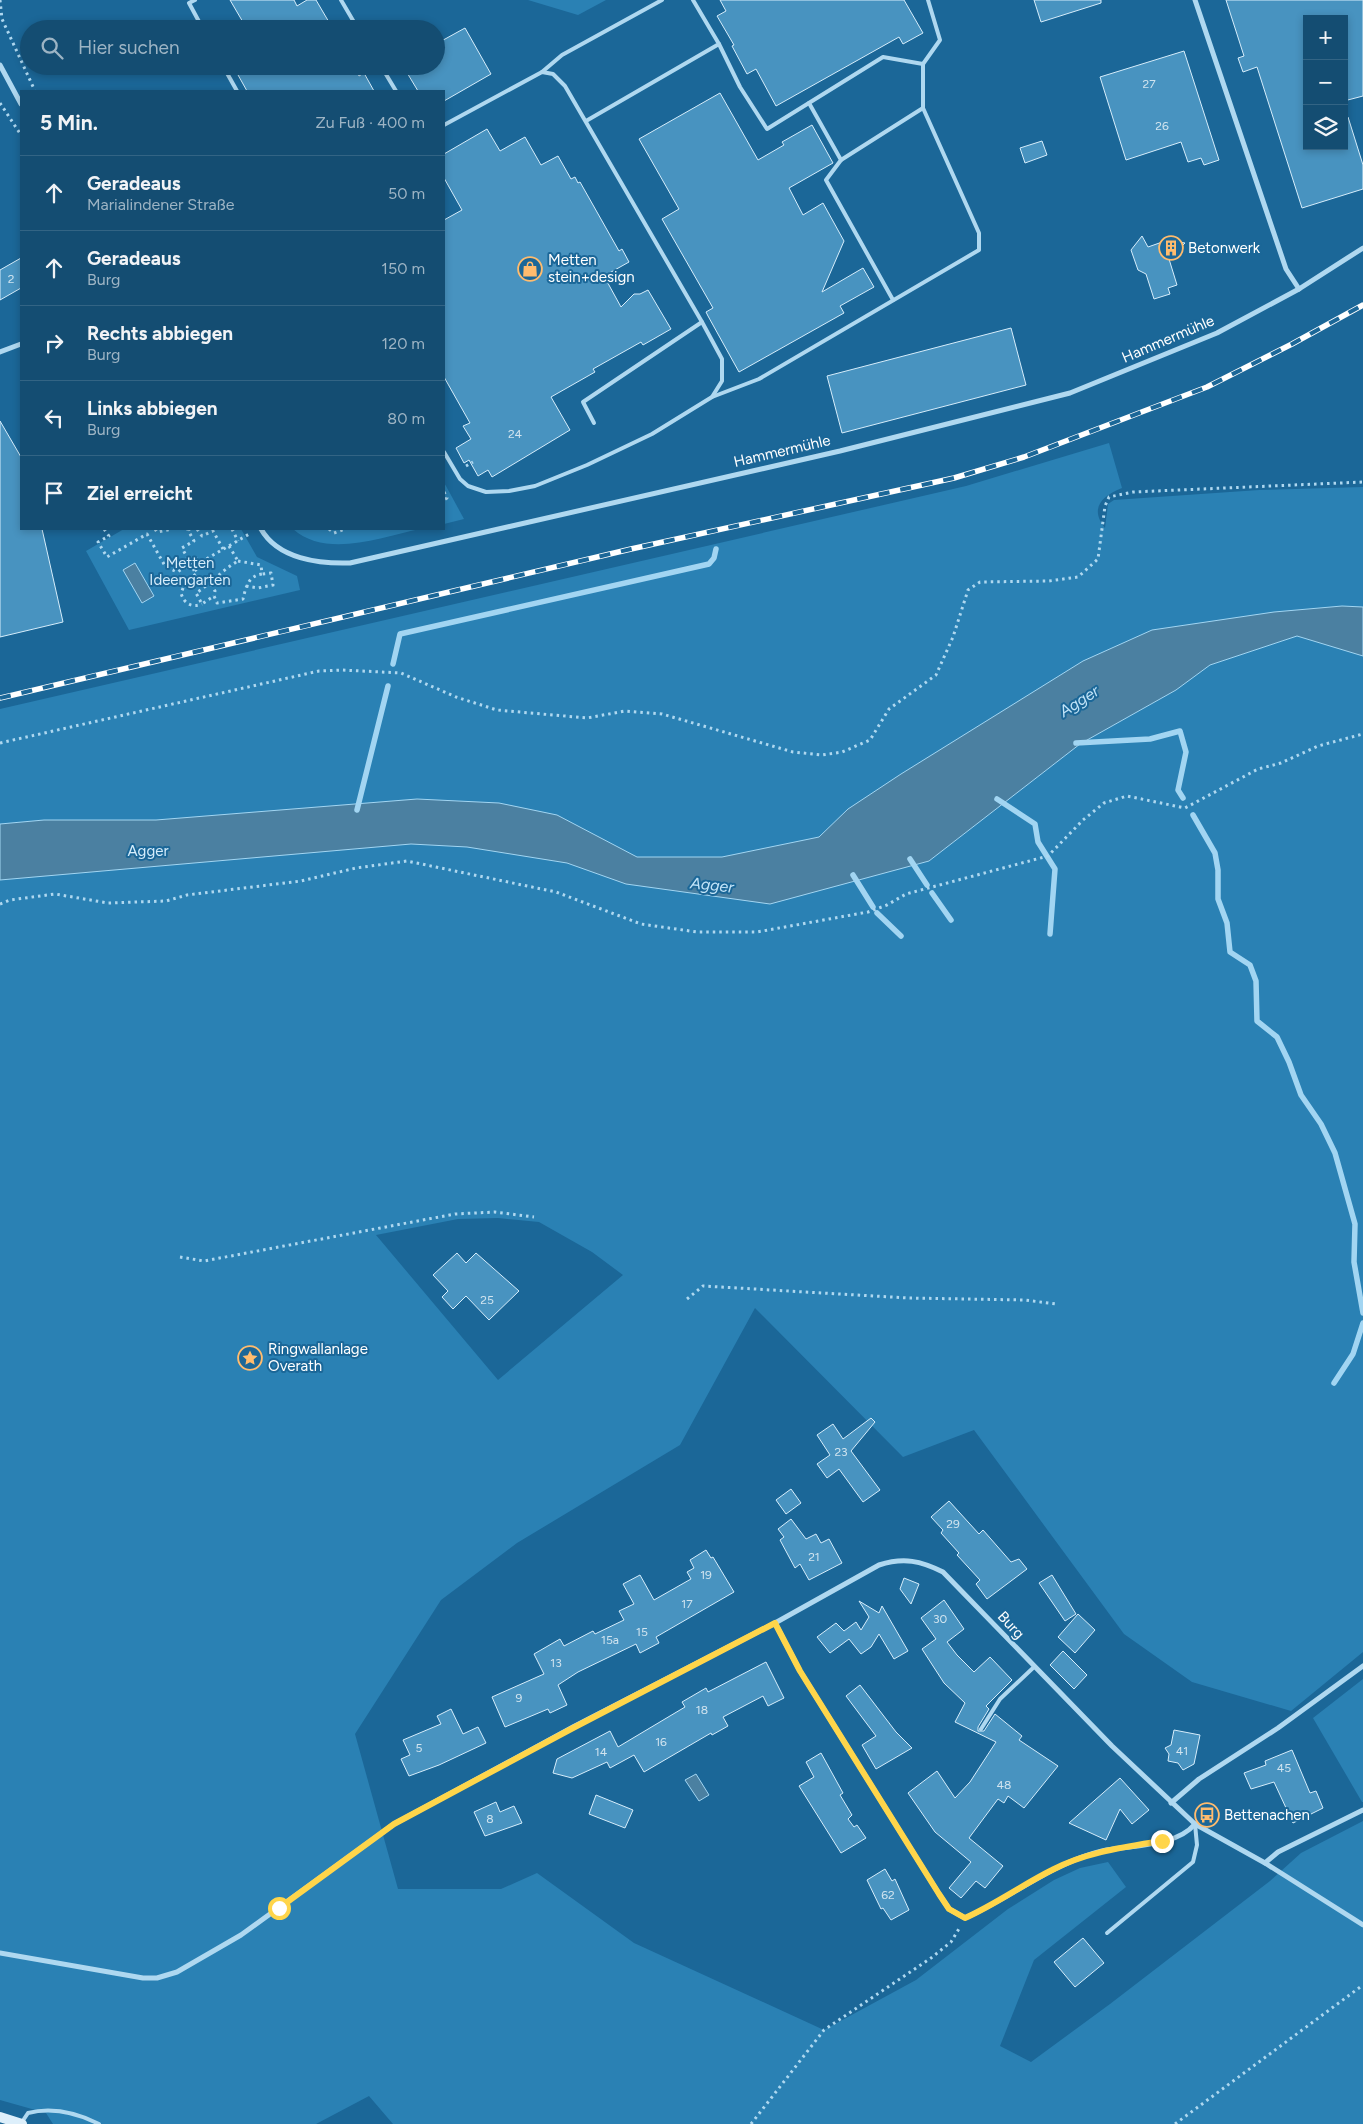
<!DOCTYPE html>
<html lang="de">
<meta charset="utf-8">
<style>
:root{--surface:#144d72;--page:#1d5477;--text:#f1f3f6;--muted:#9db4c4;--line:#336484}
body{margin:0;font-family:Figtree,sans-serif;background:var(--page);color:var(--text)}
.controls{position:absolute;right:15px;top:15px;display:grid;overflow:hidden;border-radius:0px;box-shadow:0 2px 8px #0003}
.controls button{width:45px;height:45px;display:grid;place-items:center;padding:0;border:0;border-bottom:1px solid var(--line);background:var(--surface);color:var(--text);font:25px sans-serif}
.stop{position:absolute;width:15px;height:15px;margin:-11px;border:4px solid #ffd54a;border-radius:50%;background:#fff}
.stop.end{background:#ffd54a;border-color:#fff;box-shadow:0 1px 5px #0008}
.list{margin:0;padding:0;list-style:none}
h2{display:flex;justify-content:space-between;align-items:center;height:65px;margin:0;padding:0 20px;font-size:21px}
h2 small{font-size:16px;font-weight:400;color:var(--muted)}
.list li{display:grid;grid-template-columns:32px 1fr auto;gap:15px;align-items:center;box-sizing:border-box;height:75px;padding:0 20px;border-top:1px solid var(--line)}
.list b{display:block;font-size:19px;white-space:nowrap}
.list p{margin:0;font-size:16px;white-space:nowrap;color:var(--muted)}
.list em{font-size:16px;font-style:normal;color:var(--muted)}
.icon{flex:none;width:28px;height:28px;fill:none;stroke:currentColor;stroke-width:2;stroke-linecap:round;stroke-linejoin:round}
.map{position:relative;flex:none;width:1363px;height:2124px;overflow:hidden}
.search{position:absolute;background:var(--surface);box-shadow:0 2px 8px #0003;left:20px;top:20px;width:425px;height:55px;display:flex;align-items:center;gap:12px;box-sizing:border-box;padding:0 18px;border-radius:28px;color:var(--muted);font-size:19px}
.panel{position:absolute;background:var(--surface);box-shadow:0 2px 8px #0003;left:20px;top:90px;width:425px;height:440px;border-radius:0px}
.map>svg:first-child{display:block}
</style>
<div class="map">
<svg width="1363" height="2124" viewBox="0 0 1363 2124">
<rect width="100%" height="100%" fill="#1b6798"/>
<g fill="#2a81b4" fill-rule="evenodd">
<path d="M528,0H606L578,15Z"/>
<path d="M1109,443L1122,488C1102,496 1089,508 1105,528L1108,504L1114,500L1259,490L1363,487V1652L1291,1711L1192,1682L1124,1634L974,1430L903,1457L755,1308L680,1445L517,1543L441,1600L355,1734L398,1889H501L537,1873L634,1943L824,2030L916,1980L1008,1909L1054,1880L1080,1868L1108,1862L1126,1887L1034,1960L1000,2046L1031,2062L1110,2004L1270,1881L1301,1853L1363,1821V2124H393L369,2096L316,2124H53L46,2113L0,2100V709L966,486ZM1178,687L1176,690L1080,744L929,861L1105,704ZM498,1218L539,1222L592,1252L623,1275L498,1380L376,1235L458,1219Z"/>
<path d="M444,483L446,486L464,519L444,524Z"/>
<path d="M124,529H241L257,557L297,576L300,590L129,630L86,551Z"/>
<path d="M293,529H420C381,537 327,559 293,529Z"/>
<path d="M1363,1679V1802H1362L1313,1718Z"/>
</g>
<g fill="#4b80a1" stroke="#a2d5f2">
<path d="M135,563L154,596L142,603L123,570Z"/>
<path d="M1342,606L1363,607V656L1297,636L1210,665L1176,690L1080,744L929,861L770,904L626,884L567,863L467,847L411,844L0,880V824L44,820H156L417,799L499,803L557,815L637,857H722L819,837L848,809L901,774L1083,661L1152,630L1274,612Z"/>
<path d="M696,1774L709,1795L699,1801L685,1780Z"/>
</g>
<g fill="none" stroke-linecap="round" stroke-linejoin="round">
<g stroke="#a2d5f2" stroke-width="5.5">
<path d="M393,664L400,634L709,564L714,558L716,549"/>
<path d="M1076,743L1150,739L1180,731L1186,752L1178,790L1183,798"/>
<path d="M997,799L1035,824L1038,842L1055,869L1050,934"/>
<path d="M357,810L388,686"/>
<path d="M1193,815L1215,853L1218,870V899L1227,923L1230,952L1250,965L1256,981L1257,1021L1277,1037L1289,1062L1301,1095L1321,1124L1335,1153L1355,1224L1354,1262L1363,1313"/>
<path d="M910,859L927,885"/>
<path d="M853,875L873,907"/>
<path d="M932,893L951,920"/>
<path d="M877,913L901,936"/>
<path d="M1334,1383L1353,1354L1363,1323"/>
</g>
</g>
<g fill="#4893c0" stroke="#d6edfb">
<path d="M230,0H294L297,6L307,0H316L333,29H247Z"/>
<path d="M720,0H904L923,33L903,44L899,37L776,106L756,69L747,74L732,46L734,45L717,16L726,11Z"/>
<path d="M1034,0H1101V3L1041,22Z"/>
<path d="M1226,0H1363V96L1344,101V19H1307V146H1344V117H1348L1363,165V189L1302,208L1257,67L1243,72L1238,58L1244,56Z"/>
<path d="M465,28L491,74L444,101V91H418L403,66H436V44Z"/>
<path d="M1184,51L1219,160L1204,165L1201,158L1188,162L1181,142L1126,160L1100,77Z"/>
<path d="M233,66H354L359,76L364,73L374,91H247Z"/>
<path d="M720,93L758,160L784,145L782,142L812,125L833,163L789,188L803,215L823,203L844,241L822,292L863,268L874,287L840,306L844,313L739,372L708,316L706,312L713,308L662,219L679,209L639,139Z"/>
<path d="M487,129L500,151L525,137L541,165L558,156L571,179L575,177L578,183L580,182L619,251L622,249L629,262L604,276L621,307L634,294H640L648,290L671,329L643,345L641,342L593,369L595,372L551,397L570,430L492,477L488,470L478,476L469,460L464,463L456,448L471,439L463,426L470,423L444,377V220L462,210L444,178V154Z"/>
<path d="M1042,141L1047,155L1025,163L1020,148Z"/>
<path d="M1142,236L1148,247L1168,240L1185,243L1169,259L1177,285L1168,288L1170,294L1154,299L1146,274L1138,270L1131,250Z"/>
<path d="M21,258V288L0,300V270Z"/>
<path d="M1011,328L1026,385L842,433L827,376Z"/>
<path d="M0,421L21,457V529H42L63,622L0,637Z"/>
<path d="M457,1253L466,1263L476,1253L519,1291L489,1320L466,1296L453,1309L442,1297L448,1291L433,1275Z"/>
<path d="M871,1418L875,1422L851,1451L880,1490L863,1502L839,1469L827,1478L817,1464L830,1455L817,1435L833,1424L843,1439Z"/>
<path d="M791,1489L801,1503L786,1514L776,1500Z"/>
<path d="M949,1501L979,1534L983,1530L1011,1562L1019,1559L1027,1569L987,1599L976,1584L980,1580L957,1555L959,1553L941,1533L943,1530L931,1517Z"/>
<path d="M791,1519L806,1539L816,1534L821,1543L829,1539L842,1563L809,1580L800,1564L795,1568L780,1540L784,1537L778,1529Z"/>
<path d="M706,1550L711,1558L713,1557L734,1592L656,1637L659,1643L640,1653L636,1644L578,1672L558,1685L567,1705L550,1713L548,1709L505,1727L492,1697L544,1674L534,1654L560,1639L564,1646L593,1631L595,1634L624,1620L619,1611L634,1604L623,1584L640,1575L654,1600L691,1579L687,1572L694,1568L690,1560Z"/>
<path d="M1052,1575L1076,1614L1065,1621L1039,1583Z"/>
<path d="M904,1578L919,1584L911,1604L900,1589Z"/>
<path d="M944,1600L964,1629L947,1642L957,1655L974,1672L990,1657L1012,1680L986,1706L989,1709L978,1727V1731H984L995,1714L1022,1736L1019,1740L1058,1766L1024,1808L1008,1796L1004,1803L998,1799L969,1838L1003,1866L985,1888L976,1881L961,1898L949,1888L971,1862L935,1832L908,1793L937,1771L955,1798L970,1782L996,1742L955,1722L965,1703L944,1683L922,1649L936,1639L921,1618Z"/>
<path d="M859,1601L879,1613L882,1606L908,1651L894,1659L879,1634L871,1647L861,1654L849,1639L830,1653L817,1637L836,1623L844,1631L856,1622L861,1630L869,1617Z"/>
<path d="M1078,1614L1095,1630L1075,1653L1058,1637Z"/>
<path d="M1063,1651L1087,1675L1074,1689L1050,1665Z"/>
<path d="M766,1662L784,1698L768,1706L763,1696L723,1717L728,1726L712,1735L711,1733L644,1772L634,1755L610,1768L607,1762L572,1778L553,1773L557,1759L610,1731L618,1747L685,1707L682,1702L706,1688L708,1692Z"/>
<path d="M860,1685L896,1732L912,1748L876,1769L862,1745L876,1736L846,1696Z"/>
<path d="M451,1709L463,1734L478,1727L486,1743L439,1765L409,1776L401,1759L410,1755L403,1740L441,1724L437,1716Z"/>
<path d="M1174,1730L1200,1735L1194,1764L1183,1770L1178,1763L1168,1761L1169,1754L1165,1748L1171,1745Z"/>
<path d="M1292,1750L1310,1793L1316,1791L1323,1808L1293,1823L1274,1782L1251,1789L1244,1773L1266,1765L1265,1761Z"/>
<path d="M821,1753L843,1793L840,1795L852,1815L848,1819L854,1827L857,1825L866,1838L841,1853L799,1786L814,1777L806,1762Z"/>
<path d="M1120,1778L1149,1810L1132,1824L1120,1809L1106,1840L1069,1823Z"/>
<path d="M596,1795L633,1810L625,1828L589,1814Z"/>
<path d="M496,1802L500,1812L514,1806L522,1823L485,1836L474,1812Z"/>
<path d="M885,1869L892,1881L895,1879L909,1910L891,1920L883,1908L881,1909L867,1880Z"/>
<path d="M1083,1938L1104,1963L1075,1987L1054,1962Z"/>
</g>
<g fill="none" stroke-linecap="round" stroke-linejoin="round">
<g stroke="#afd8f0" stroke-width="3" stroke-dasharray="2.5 4" stroke-linecap="butt">
<path d="M0,0L2,19L35,91"/>
<path d="M0,103L21,135"/>
<path d="M466,466L473,462"/>
<path d="M444,492L447,498L444,500"/>
<path d="M104,529L109,536L98,542L107,557L147,534L165,566L177,572L191,564"/>
<path d="M155,529L157,532L172,529"/>
<path d="M190,529L188,530L194,541L182,548L196,574L186,581L181,593C184,604 192,608 202,604"/>
<path d="M197,529L202,536L213,531L223,549"/>
<path d="M232,529L238,541"/>
<path d="M329,529L334,533L345,529"/>
<path d="M229,546L238,561C222,570 212,583 196,593L202,604L214,596L217,603L243,599C246,587 248,576 262,574L261,565L238,561"/>
<path d="M201,562L251,533"/>
<path d="M190,563L198,558L203,566L194,571"/>
<path d="M211,584L215,591L214,596"/>
<path d="M246,586L258,588L273,585L271,573L262,574"/>
<path d="M0,743L319,671L342,670L401,673L456,697L497,710L587,718L625,711L662,714L793,752L822,755L842,752L870,740L889,709L936,675L953,637L968,590L980,582L1049,581L1078,577L1098,559L1105,506L1109,497L1133,492L1363,482"/>
<path d="M0,904L10,900L55,894L108,903L166,901L187,895L301,881L356,868L407,861L556,892L641,924L697,932H757L868,912L887,905L906,894L1048,856L1083,820L1104,803L1127,796L1185,808L1258,769L1281,763L1318,746L1363,734"/>
<path d="M180,1257L204,1261L455,1214L495,1212L534,1217"/>
<path d="M687,1299L703,1286L908,1298L1024,1300L1057,1304"/>
<path d="M751,2124L824,2030L931,1958L951,1942L960,1927"/>
<path d="M1175,2124L1363,1985"/>
</g>
<g stroke="#afd8f0" stroke-width="4">
<path d="M195,0L189,3L203,29"/>
<path d="M341,0L358,29"/>
<path d="M719,44L740,87L767,129L883,57L923,64"/>
<path d="M223,66L237,91"/>
<path d="M381,66L396,91"/>
<path d="M542,72L562,55L662,0"/>
<path d="M809,103L841,160L826,180L893,300"/>
<path d="M586,121L719,44L693,0"/>
<path d="M444,125L542,72L553,74L565,86L702,322L722,359V381L712,397L652,434L587,465L535,486L509,491L486,492L468,486L460,479L444,452"/>
<path d="M841,160L923,108"/>
<path d="M712,397L759,379L979,250V233L923,108V64L940,40L928,0"/>
<path d="M594,423L583,402L702,322"/>
<path d="M981,1729L1000,1699L1034,1667"/>
<path d="M1107,1933L1193,1862L1197,1845L1195,1824"/>
<path d="M22,2122L28,2113C52,2107 77,2113 99,2124"/>
</g>
<g stroke="#afd8f0" stroke-width="5">
<path d="M1195,0L1286,269L1299,289"/>
<path d="M0,65L21,104"/>
<path d="M0,352L21,344"/>
<path d="M261,529C278,559 319,564 350,563L840,451L1070,393L1217,333L1299,289L1363,248"/>
<path d="M775,1623L800,1671L939,1894L949,1909L965,1918C1012,1897 1052,1863 1102,1851C1131,1845 1176,1847 1195,1824"/>
<path d="M1171,1803L1199,1779L1278,1728L1363,1666"/>
<path d="M1265,1863L1278,1852L1363,1810"/>
<path d="M0,1953L143,1978H157L177,1972L241,1935L394,1824L573,1727L775,1623L879,1565C904,1557 921,1561 943,1572L1112,1746L1195,1824L1265,1863L1363,1925"/>
</g>
<path stroke="#ddeffb" stroke-width="10" d="M0,2117L22,2124"/>
<g stroke="#fff" stroke-width="5.5">
<path id="rail" d="M0,698L631,549L954,478L1024,457L1207,387L1292,344L1363,305"/>
</g>
<use href="#rail" stroke="#1b6798" stroke-width="4" stroke-dasharray="11" stroke-linecap="butt"/>
</g>
<g fill="none" stroke-linecap="round" stroke-linejoin="round">
<path stroke="#ffd54a" stroke-width="6" d="M279,1908L394,1824L573,1728L775,1623L800,1671L939,1894L949,1909L965,1918C996,1904 1022,1885 1052,1870C1086,1852 1125,1847 1162,1841"/>
</g>
<defs>
<g id="building-ring" transform="scale(1.25)"><circle r="9.5" fill="#1b6798" stroke="#ffbc6e" stroke-width="1.5"/><path d="M-4-6H4V6H1V3H-1V6H-4ZM-2.5-4.3h1.7v1.8h-1.7ZM.8-4.3h1.7v1.8H.8ZM-2.5-1h1.7V.8h-1.7ZM.8-1h1.7V.8H.8Z" fill="#ffbc6e"/></g>
<g id="shop-ring" transform="scale(1.25)"><circle r="9.5" fill="#1b6798" stroke="#ffbc6e" stroke-width="1.5"/><path d="M-5-2.5h2.3a2.7 3.5 0 0 1 5.4 0H5L5.5 6h-11ZM-1.5-2.5h3a1.5 2.3 0 0 0-3 0Z" fill="#ffbc6e"/></g>
<g id="sight-ring" transform="scale(1.25)"><circle r="9.5" fill="#1b6798" stroke="#ffbc6e" stroke-width="1.5"/><path d="M0-6L1.8-2.2L6-1.7L2.9 1.2L3.7 5.4L0 3.3L-3.7 5.4L-2.9 1.2L-6-1.7L-1.8-2.2Z" fill="#ffbc6e"/></g>
<g id="bus-ring" transform="scale(1.25)"><circle r="9.5" fill="#1b6798" stroke="#ffbc6e" stroke-width="1.5"/><path d="M-5-6H5V4H4V6H2V4H-2V6H-4V4H-5ZM-3.5-4V0h7V-4ZM-3.5 1.2v1.5H-2V1.2ZM2 1.2v1.5H3.5V1.2Z" fill="#ffbc6e"/></g>
</defs>
<g fill-rule="evenodd">
<use href="#building-ring" x="1171" y="248"/>
<use href="#shop-ring" x="530" y="269"/>
<use href="#sight-ring" x="250" y="1358"/>
<use href="#bus-ring" x="1207" y="1815"/>
</g>
<g text-anchor="middle" dominant-baseline="central" stroke-width="4" stroke-linejoin="round" paint-order="stroke">
<g font-size="12" fill="#d1e4ef">
<text x="1149" y="84">27</text>
<text x="1162" y="126">26</text>
<text x="11" y="279">2</text>
<text x="515" y="434">24</text>
<text x="487" y="1300">25</text>
<text x="841" y="1452">23</text>
<text x="953" y="1524">29</text>
<text x="814" y="1557">21</text>
<text x="706" y="1575">19</text>
<text x="687" y="1604">17</text>
<text x="940" y="1619">30</text>
<text x="642" y="1632">15</text>
<text x="610" y="1640">15a</text>
<text x="556" y="1663">13</text>
<text x="519" y="1698">9</text>
<text x="702" y="1710">18</text>
<text x="661" y="1742">16</text>
<text x="419" y="1748">5</text>
<text x="1182" y="1751">41</text>
<text x="601" y="1752">14</text>
<text x="1284" y="1768">45</text>
<text x="1004" y="1785">48</text>
<text x="490" y="1819">8</text>
<text x="888" y="1895">62</text>
</g>
<g font-size="15" fill="#fff" stroke="#1b6798" text-anchor="start">
<text x="1188" y="248">Betonwerk</text>
<text x="548" y="260">Metten<tspan x="548" dy="17">stein+design</tspan></text>
<text x="268" y="1349">Ringwallanlage<tspan x="268" dy="17">Overath</tspan></text>
<text x="1224" y="1815">Bettenachen</text>
</g>
<g font-size="15" fill="#fff" stroke="#1b6798">
<text transform="translate(1168 339) rotate(-23)">Hammermühle</text>
<text transform="translate(782 451) rotate(-13)">Hammermühle</text>
<text transform="translate(1011 1625) rotate(47)">Burg</text>
</g>
<g font-size="15" fill="#d6edfb" stroke="#1b6798">
<text x="190" y="563">Metten<tspan x="190" dy="17">Ideengarten</tspan></text>
<text x="148" y="851">Agger</text>
</g>
<g font-size="16" font-style="italic" fill="#c2e4f8" stroke="#1b6798">
<text transform="translate(1079 701) rotate(-33)">Agger</text>
<text transform="translate(712 885) rotate(6)">Agger</text>
</g>
</g>
</svg>
<div class="controls">
<button>+</button>
<button>−</button>
<button><svg class="icon" aria-label="layers" viewBox="0 0 24 24"><path d="M12 4l9 5-9 5-9-5zM3 14l9 5 9-5"/></svg></button>
</div>
<div class="stop" style="left:279px;top:1908px"></div>
<div class="stop end" style="left:1162px;top:1841px"></div>
<div class="search"><svg class="icon" aria-label="search" viewBox="0 0 24 24"><circle cx="10" cy="10" r="6"/><path d="M15 15l6 6"/></svg>Hier suchen</div>
<section class="panel">
<h2>5 Min.<small>Zu Fuß · 400 m</small></h2>
<ul class="list">
<li><svg class="icon" aria-label="ahead" viewBox="0 0 24 24"><path d="M12 20V5M6 11l6-6 6 6"/></svg><div><b>Geradeaus</b><p>Marialindener Straße</p></div><em>50 m</em></li>
<li><svg class="icon" aria-label="ahead" viewBox="0 0 24 24"><path d="M12 20V5M6 11l6-6 6 6"/></svg><div><b>Geradeaus</b><p>Burg</p></div><em>150 m</em></li>
<li><svg class="icon" aria-label="right" viewBox="0 0 24 24"><path d="M7 20v-9h11M14 6l5 5-5 5"/></svg><div><b>Rechts abbiegen</b><p>Burg</p></div><em>120 m</em></li>
<li><svg class="icon" aria-label="left" viewBox="0 0 24 24"><path d="M17 20v-9H6M10 6l-5 5 5 5"/></svg><div><b>Links abbiegen</b><p>Burg</p></div><em>80 m</em></li>
<li><svg class="icon" aria-label="arrive" viewBox="0 0 24 24"><path d="M6 21V4h12l-3 4 3 4H6"/></svg><div><b>Ziel erreicht</b></div></li>
</ul>
</section>
</div>
